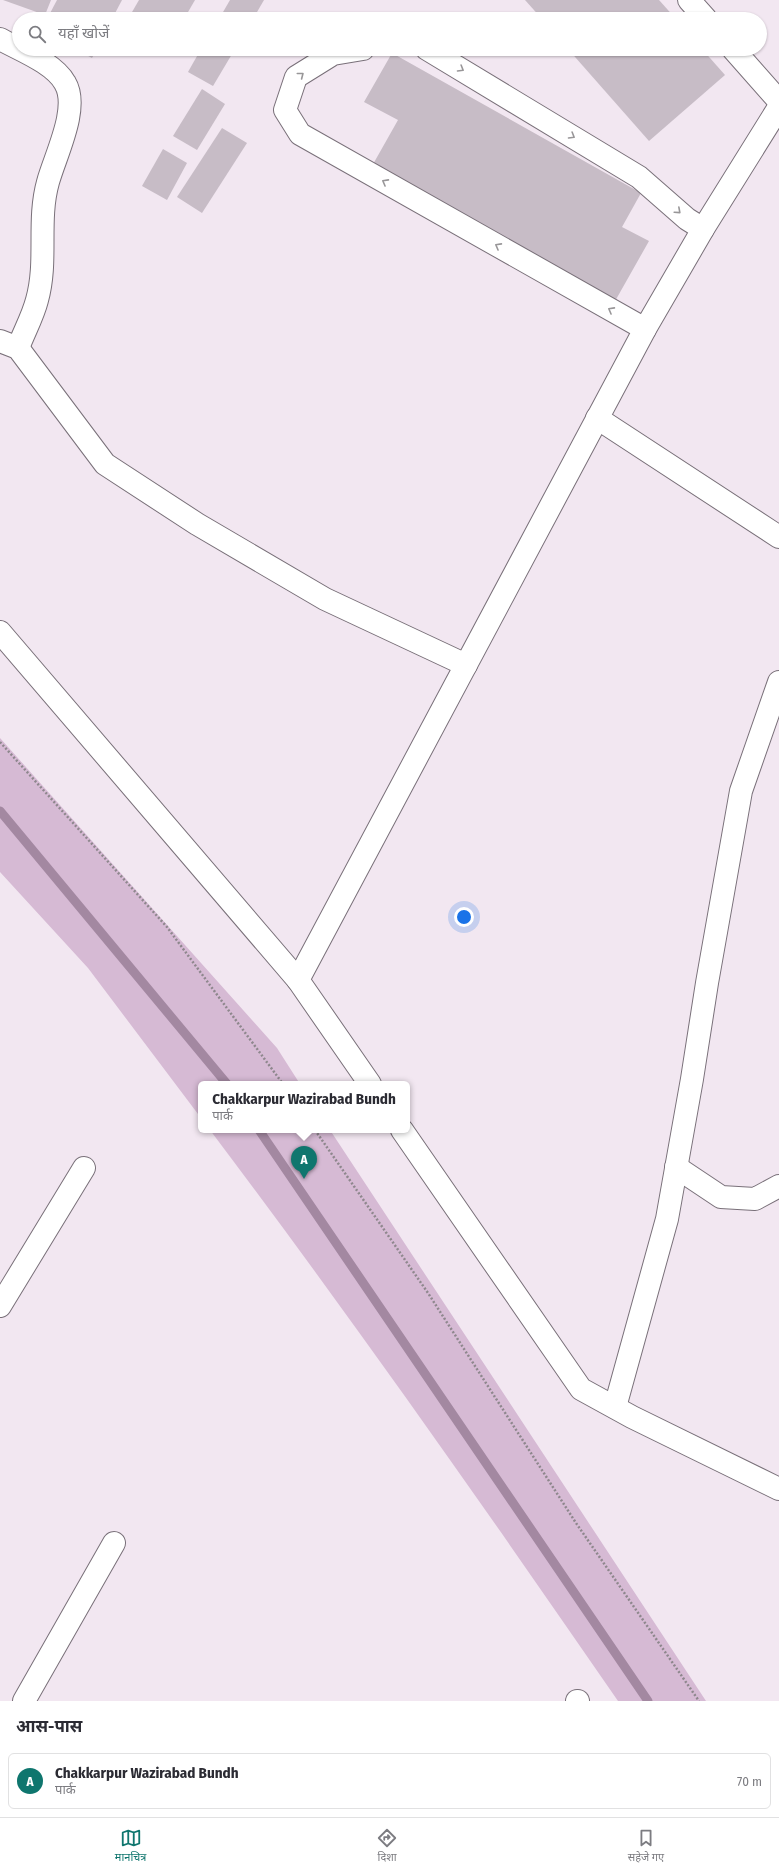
<!DOCTYPE html>
<html lang="hi">
<meta charset="utf-8">
<style>
:root{--surface:#fff;--page:#f2f2f3;--text:#2b2b33;--muted:#7c7c81;--line:#e1e1e2;--accent:#0f766e}
body{margin:0;font-family:"Fira Sans Condensed","Noto Sans Devanagari",sans-serif;background:var(--page);color:var(--text)}
.you{position:absolute;left:464px;top:917px;width:14px;height:14px;margin:-10px;border:3px solid #fff;border-radius:50%;background:#1a73e8;box-shadow:0 0 0 6px #1a73e833}
.badge{display:grid;place-items:center;width:26px;height:26px;border-radius:50%;background:var(--accent);color:#fff;font-size:13px;font-weight:700}
.pin{position:absolute;translate:-50% -33px;filter:drop-shadow(0 1px 2px #0008)}
.pin::after{content:'';position:absolute;top:21px;width:14px;height:12px;background:inherit;clip-path:polygon(0 0,100% 0,50% 100%)}
.popup{position:absolute;left:198px;top:1081px;width:212px;height:52px;box-sizing:border-box;display:grid;place-content:center;border-radius:6px;background:var(--surface);filter:drop-shadow(0 1px 3px #0005);font-size:13px;white-space:nowrap;color:var(--muted)}
.popup b{font-size:15px;color:var(--text)}
.popup::after{content:'';position:absolute;left:50%;top:100%;margin-left:-8px;border:8px solid transparent;border-top-color:var(--surface)}
.list{margin:0;padding:0;list-style:none}
h2{display:flex;justify-content:space-between;align-items:center;height:52px;margin:0;padding:0 16px;font-size:17px}
h2 small{font-size:13px;font-weight:400;color:var(--muted)}
.list li{display:grid;grid-template-columns:26px 1fr auto;gap:12px;align-items:center;box-sizing:border-box;height:56px;margin:0 8px 8px;padding:0 8px;border:1px solid var(--line);border-radius:6px}
.list b{display:block;font-size:15px;white-space:nowrap}
.list p{margin:0;font-size:13px;white-space:nowrap;color:var(--muted)}
.list em{font-size:13px;font-style:normal;color:var(--muted)}
.icon{flex:none;width:22px;height:22px;fill:none;stroke:currentColor;stroke-width:2;stroke-linecap:round;stroke-linejoin:round}
.map{position:relative;flex:none;width:779px;height:1701px;overflow:hidden}
.search{position:absolute;background:var(--surface);box-shadow:0 1px 3px #0004;left:12px;right:12px;top:12px;height:44px;display:flex;align-items:center;gap:10px;box-sizing:border-box;padding:0 14px;border-radius:22px;color:var(--muted);font-size:15px}
.sheet{height:116px;background:var(--surface)}
nav{display:flex;justify-content:space-around;align-items:center;box-sizing:border-box;height:56px;border-top:1px solid var(--line);background:var(--surface);font-size:11px;color:var(--muted)}
nav a{display:grid;justify-items:center;gap:2px}
nav .on{color:var(--accent)}
.map>svg:first-child{display:block}
</style>
<div class="map">
<svg width="779" height="1701" viewBox="0 0 779 1701">
<rect width="100%" height="100%" fill="#f2e7f1"/>
<g fill="#d6bad4">
<path d="M0,738L277,1048L300,1084H201V1118L88,968L0,872Z"/>
<path d="M210,1130H330L706,1701H618C485,1508 351,1317 210,1130Z"/>
</g>
<g fill="none" stroke-linecap="round" stroke-linejoin="round">
<g stroke="#a388a1" stroke-width="9">
<path d="M0,811L227,1084"/>
<path d="M259,1130L648,1701"/>
</g>
</g>
<g fill="#c7bcc6">
<path d="M3,0H51L45,15Z"/>
<path d="M57,0H122L112,19H47Z"/>
<path d="M139,0H195L184,19H128Z"/>
<path d="M230,0H264L253,19H219Z"/>
<path d="M525,0H659L676,19H542Z"/>
<path d="M75,49H97L92,58Z"/>
<path d="M153,49H167L164,55Z"/>
<path d="M201,49H235L213,86L188,72Z"/>
<path d="M568,49H702L725,75L649,141Z"/>
<path d="M392,53L641,193L622,227L649,241L614,303L372,166L398,120L364,102Z"/>
<path d="M202,89L225,104L197,150L173,136Z"/>
<path d="M222,128L247,143L202,213L177,197Z"/>
<path d="M163,149L187,163L167,200L142,186Z"/>
</g>
<g fill="none" stroke-linecap="round" stroke-linejoin="round">
<g stroke="#797079" stroke-width="24">
<g id="minor">
<path d="M689,0L706,19"/>
<path d="M0,39C20,50 54,63 65,83C80,108 55,156 48,182C37,221 48,261 37,300C33,316 24,332 18,348"/>
<path d="M363,49L333,54L296,77L285,110L300,134L645,329"/>
<path d="M427,49L639,177L687,219L703,229"/>
<path d="M733,49L779,101"/>
<path d="M0,341L18,348L105,464L197,524L325,599L466,665"/>
<path d="M597,418L779,537"/>
<path d="M0,632L298,980L370,1084"/>
<path d="M298,980L645,329L703,229L779,107"/>
<path d="M402,1130L581,1389L632,1417L779,1489"/>
<path d="M676,1167L721,1197L755,1199L779,1186"/>
<path d="M0,1306L84,1168"/>
<path d="M615,1407L667,1219L692,1079L707,983L741,791L779,682"/>
<path d="M24,1701L114,1543"/>
<path d="M577,1701H578"/>
</g>
</g>
<g stroke="#8e878d" stroke-width="2.5" stroke-dasharray="2 2" stroke-linecap="butt">
<path d="M0,742L167,927L283,1084"/>
<path d="M315,1130L428,1293L576,1523L699,1701"/>
</g>
<use href="#minor" stroke="#fff" stroke-width="22"/>
</g>
<defs><path id="oneway-chevron" d="M-2-3.5L2.5 0L-2 3.5" fill="none" stroke-width="1.6" stroke-linecap="round" stroke-linejoin="round"/></defs>
<g stroke="#989698">
<use href="#oneway-chevron" transform="translate(461 69) rotate(31)"/>
<use href="#oneway-chevron" transform="translate(301 75) rotate(-38)"/>
<use href="#oneway-chevron" transform="translate(572 136) rotate(31)"/>
<use href="#oneway-chevron" transform="translate(385 182) rotate(-151)"/>
<use href="#oneway-chevron" transform="translate(678 211) rotate(42)"/>
<use href="#oneway-chevron" transform="translate(498 246) rotate(-151)"/>
<use href="#oneway-chevron" transform="translate(611 310) rotate(-151)"/>
</g>
</svg>
<div class="you"></div>
<div class="pin badge" style="left:304px;top:1179px">A</div>
<div class="popup"><b>Chakkarpur Wazirabad Bundh</b>पार्क</div>
<div class="search"><svg class="icon" aria-label="search" viewBox="0 0 24 24"><circle cx="10" cy="10" r="6"/><path d="M15 15l6 6"/></svg>यहाँ खोजें</div>
</div>
<section class="sheet">
<h2>आस-पास<small></small></h2>
<ul class="list">
<li><span class="badge">A</span><div><b>Chakkarpur Wazirabad Bundh</b><p>पार्क</p></div><em>70 m</em></li>
</ul>
</section>
<nav>
<a class="on"><svg class="icon" aria-label="map" viewBox="0 0 24 24"><path d="M3 6l6-2 6 2 6-2v14l-6 2-6-2-6 2zM9 4v14M15 6v14"/></svg>मानचित्र</a>
<a><svg class="icon" aria-label="directions" viewBox="0 0 24 24"><path d="M12 3l9 9-9 9-9-9zM9 14v-3h6M13 9l2 2-2 2"/></svg>दिशा</a>
<a><svg class="icon" aria-label="saved" viewBox="0 0 24 24"><path d="M7 4h10v16l-5-4-5 4z"/></svg>सहेजे गए</a>
</nav>
